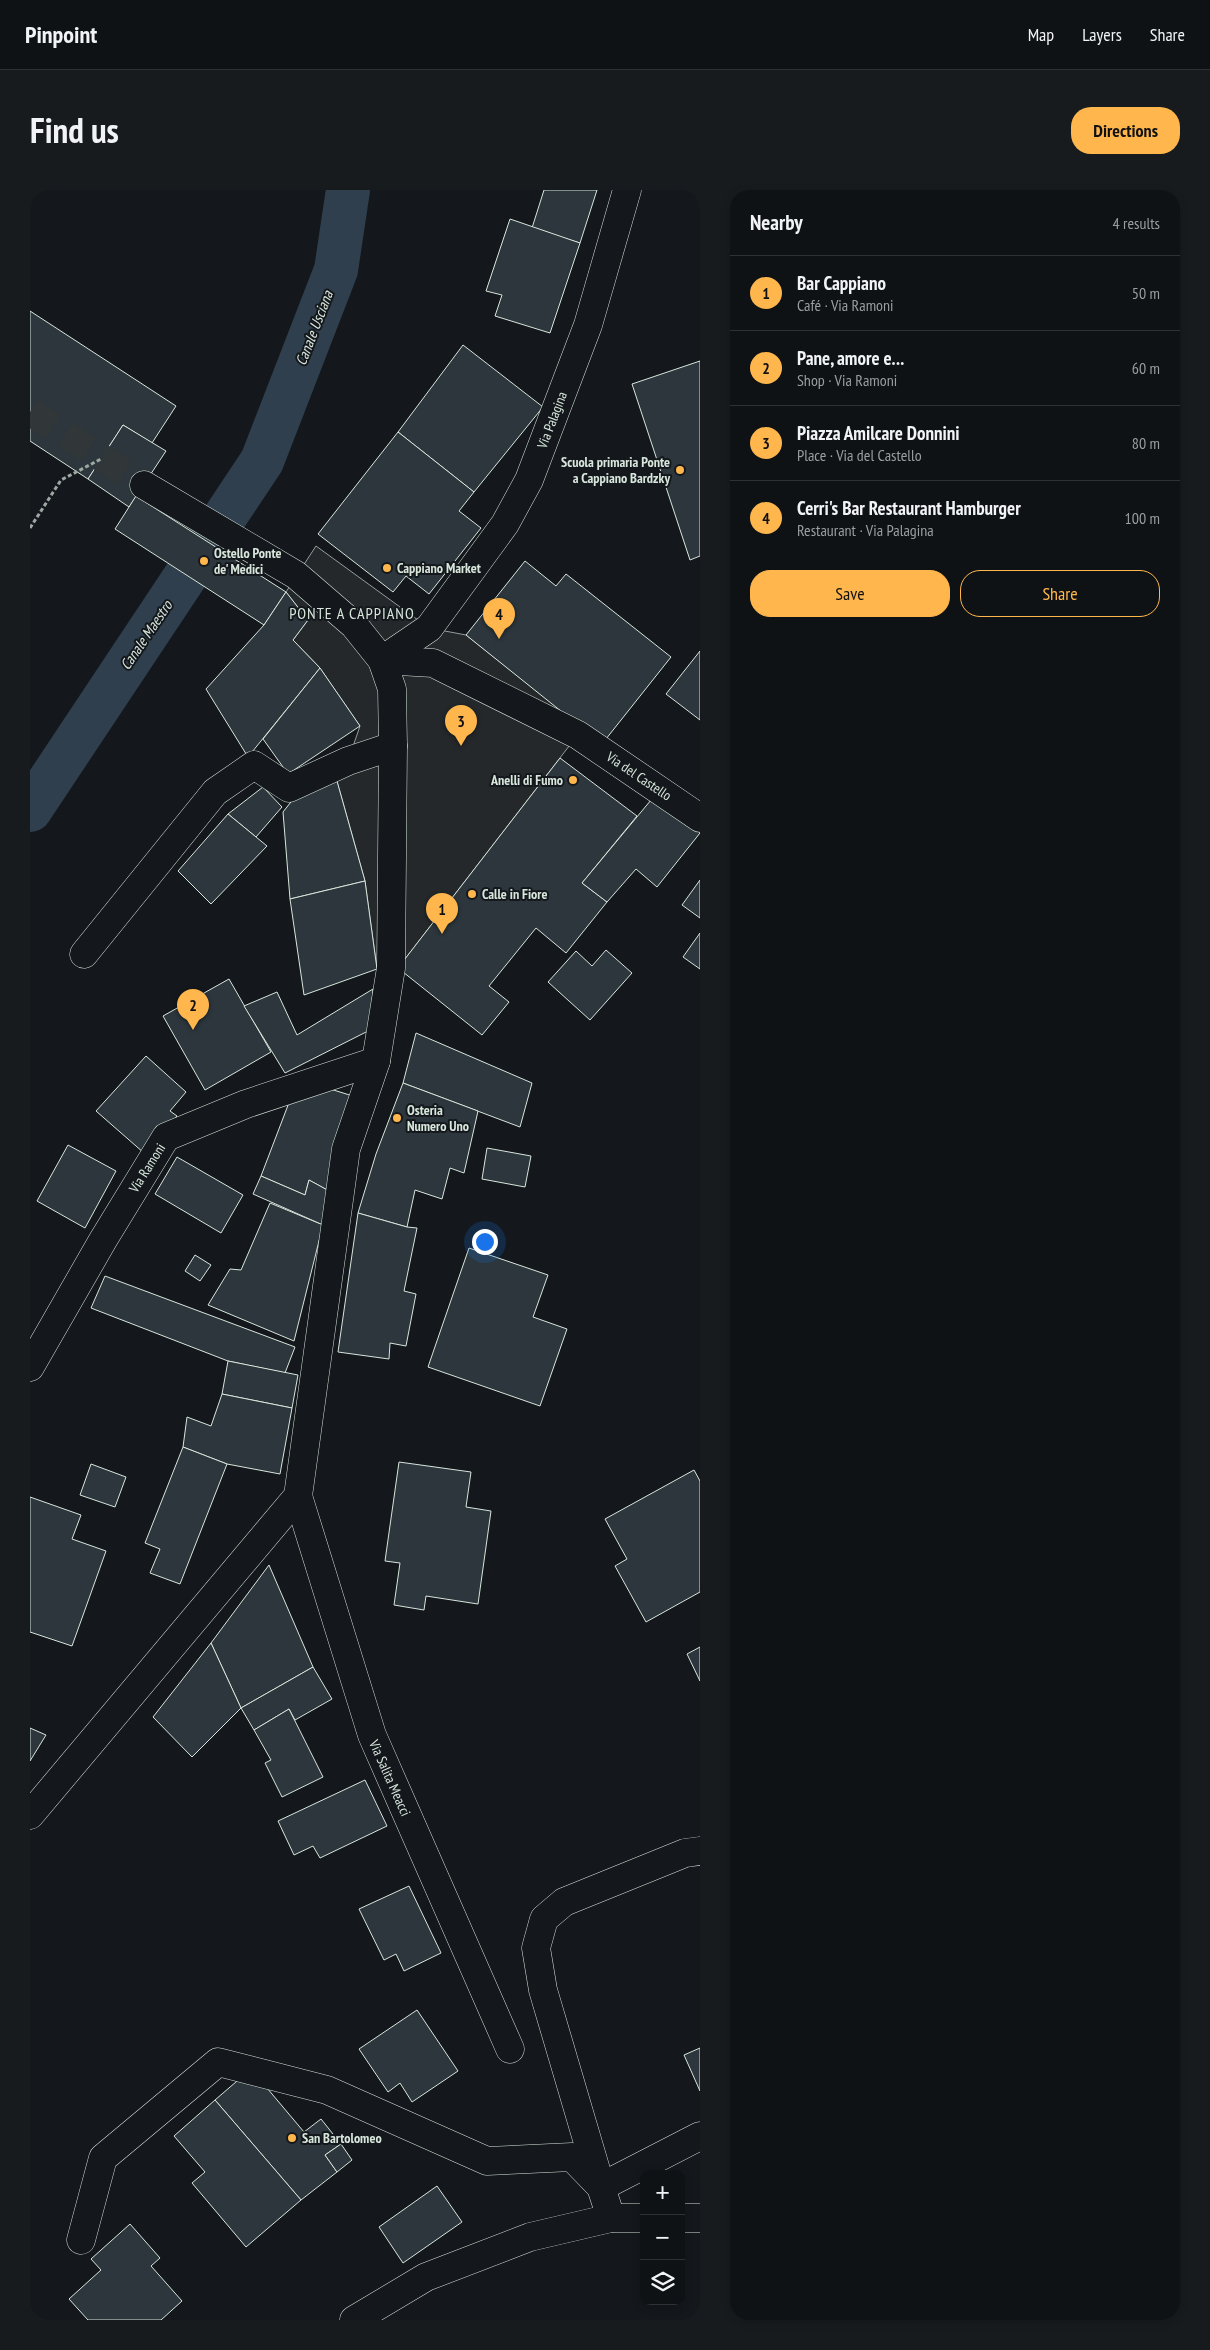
<!DOCTYPE html>
<meta charset="utf-8">
<style>
:root{--surface:#0f1215;--page:#181b1e;--text:#f1f3f6;--muted:#9b9ea0;--line:#2f3234;--accent:#ffb74d}
body{margin:0;font-family:"PT Sans Narrow",sans-serif;background:var(--page);color:var(--text)}
.controls{position:absolute;right:15px;bottom:15px;display:grid;overflow:hidden;border-radius:10px;box-shadow:0 2px 8px #0003}
.controls button{width:45px;height:45px;display:grid;place-items:center;padding:0;border:0;border-bottom:1px solid var(--line);background:var(--surface);color:var(--text);font:25px sans-serif}
.you{position:absolute;left:454px;top:1051px;width:18px;height:18px;margin:-12px;border:4px solid #fff;border-radius:50%;background:#1a73e8;box-shadow:0 0 0 8px #1a73e833}
.badge{display:grid;place-items:center;width:32px;height:32px;border-radius:50%;background:var(--accent);color:#111;font-size:16px;font-weight:700}
.pin{position:absolute;translate:-50% -41px;filter:drop-shadow(0 1px 2px #0008)}
.pin::after{content:'';position:absolute;top:26px;width:18px;height:15px;background:inherit;clip-path:polygon(0 0,100% 0,50% 100%)}
.list{margin:0;padding:0;list-style:none}
h2{display:flex;justify-content:space-between;align-items:center;height:65px;margin:0;padding:0 20px;font-size:21px}
h2 small{font-size:16px;font-weight:400;color:var(--muted)}
.list li{display:grid;grid-template-columns:32px 1fr auto;gap:15px;align-items:center;box-sizing:border-box;height:75px;padding:0 20px;border-top:1px solid var(--line)}
.list b{display:block;font-size:19px;white-space:nowrap}
.list p{margin:0;font-size:16px;white-space:nowrap;color:var(--muted)}
.list em{font-size:16px;font-style:normal;color:var(--muted)}
.actions{display:flex;gap:10px;padding:15px 20px}
.actions a{flex:1;padding:11px 0;border:1px solid var(--accent);border-radius:20px;text-align:center;font-size:18px;color:var(--accent)}
.actions .main{background:var(--accent);color:#111}
.icon{flex:none;width:28px;height:28px;fill:none;stroke:currentColor;stroke-width:2;stroke-linecap:round;stroke-linejoin:round}
.map{position:relative;flex:none;width:670px;height:2130px;overflow:hidden;border-radius:20px}
header{display:flex;align-items:center;gap:30px;box-sizing:border-box;height:70px;padding:0 25px;background:var(--surface);border-bottom:1px solid var(--line)}
header strong{font-size:24px}
nav{display:flex;gap:28px;margin-inline-start:auto;font-size:18px}
.intro{display:flex;align-items:center;justify-content:space-between;box-sizing:border-box;height:120px;padding:0 30px}
h1{margin:0;font-size:35px}
.button{padding:12px 22px;border-radius:20px;background:var(--accent);color:#111;font-size:18px;font-weight:700}
main{display:flex;gap:30px;padding:0 30px}
aside{flex:1;background:var(--surface);border-radius:20px;box-shadow:0 2px 8px #0003}
.map>svg:first-child{display:block}
</style>
<header>
<strong>Pinpoint</strong>
<nav><a>Map</a><a>Layers</a><a>Share</a></nav>
</header>
<div class="intro"><h1>Find us</h1><a class="button">Directions</a></div>
<main>
<div class="map">
<svg width="670" height="2130" viewBox="0 0 670 2130">
<rect width="100%" height="100%" fill="#14181c"/>
<path fill="#24282b" stroke="#939e99" d="M286,356L399,438L436,445L553,538L368,778L347,779L335,691L305,584L318,571L330,536L290,478L263,450L278,430L256,402Z"/>
<g fill="none" stroke-linecap="round" stroke-linejoin="round">
<path stroke="#2f3f4d" stroke-width="44" d="M0,620L232,271L306,80L318,0"/>
</g>
<g fill="#2c363c" stroke="#d8e6dc">
<path d="M514,0H567L550,53L502,38Z"/>
<path d="M480,29L550,53L520,143L465,126L472,105L456,101Z"/>
<path d="M0,121L146,216L122,253L93,235L58,289L0,251Z"/>
<path d="M433,155L513,217L444,302L368,242Z"/>
<path d="M670,171V366L660,370L602,194Z"/>
<path d="M93,235L136,261L99,317L58,289Z"/>
<path d="M368,242L444,302L429,321L451,338L399,404L376,386L363,402L288,344Z"/>
<path d="M106,306L256,402L234,435L85,339Z"/>
<path d="M495,371L526,396L536,384L641,467L572,554L436,445Z"/>
<path d="M256,402L278,430L263,450L290,478L218,567L176,499L234,435Z"/>
<path d="M670,461V530L636,504Z"/>
<path d="M290,478L330,536L258,584L233,549Z"/>
<path d="M530,568L607,626L552,693L577,712L536,763L506,738L459,796L479,812L452,845L368,778Z"/>
<path d="M305,584L335,691L260,709L253,622L272,598Z"/>
<path d="M233,597L252,617L226,647L198,624Z"/>
<path d="M626,604L670,640V643L627,697L606,679L577,712L552,693Z"/>
<path d="M198,624L237,656L181,714L148,681Z"/>
<path d="M670,690V728L652,715Z"/>
<path d="M335,691L347,779L274,805L260,709Z"/>
<path d="M670,743V779L653,767Z"/>
<path d="M576,760L602,783L560,830L518,792L546,761L562,776Z"/>
<path d="M199,789L241,862L175,900L133,826Z"/>
<path d="M343,799L340,840L255,883L214,816L247,802L267,845Z"/>
<path d="M386,843L502,893L490,937L373,893Z"/>
<path d="M116,866L156,902L140,921L147,926L114,963L66,921Z"/>
<path d="M373,893L448,921L434,983L420,978L412,1009L385,1000L377,1037L328,1023L346,964Z"/>
<path d="M297,898L326,907L301,1002L279,990L275,1005L231,986L260,910Z"/>
<path d="M38,955L86,981L55,1038L7,1011Z"/>
<path d="M457,958L501,966L495,997L452,989Z"/>
<path d="M147,967L213,1005L191,1043L125,1004Z"/>
<path d="M231,986L275,1005L279,990L301,1002L293,1035L223,1004Z"/>
<path d="M240,1013L293,1035L264,1151L178,1115L200,1079L211,1080Z"/>
<path d="M328,1023L377,1037L387,1038L374,1101L386,1104L376,1156L360,1153L359,1169L308,1162Z"/>
<path d="M439,1058L518,1085L503,1127L537,1139L510,1216L398,1177Z"/>
<path d="M165,1065L181,1075L170,1091L155,1081Z"/>
<path d="M75,1086L265,1157L255,1183L198,1171L61,1118Z"/>
<path d="M198,1171L268,1185L262,1218L192,1204Z"/>
<path d="M192,1204L262,1218L250,1284L197,1274L153,1257L157,1227L181,1236Z"/>
<path d="M153,1257L197,1274L150,1394L120,1383L130,1359L115,1353Z"/>
<path d="M369,1272L441,1282L436,1317L461,1321L448,1414L396,1406L394,1420L364,1415L370,1373L355,1371Z"/>
<path d="M61,1274L96,1287L85,1317L50,1305Z"/>
<path d="M664,1280L670,1291V1402L616,1432L585,1376L597,1369L575,1329Z"/>
<path d="M0,1307L51,1325L42,1349L76,1361L42,1456L0,1442Z"/>
<path d="M239,1375L283,1477L211,1518L181,1453Z"/>
<path d="M181,1453L211,1518L162,1567L123,1527Z"/>
<path d="M670,1457V1491L657,1464Z"/>
<path d="M283,1477L302,1509L265,1530L259,1519L224,1540L211,1518Z"/>
<path d="M259,1519L293,1587L252,1607L235,1573L241,1570L224,1540Z"/>
<path d="M0,1538L16,1545L0,1571Z"/>
<path d="M335,1590L357,1636L290,1668L283,1656L264,1665L248,1631Z"/>
<path d="M379,1696L411,1763L374,1781L366,1764L354,1770L329,1719Z"/>
<path d="M387,1820L428,1881L382,1912L370,1893L358,1902L329,1859Z"/>
<path d="M670,1858V1901L654,1865Z"/>
<path d="M221,1879L274,1942L291,1929L311,1954L295,1965L307,1982L271,2010L185,1910Z"/>
<path d="M185,1910L271,2010L216,2057L162,1993L175,1982L144,1946Z"/>
<path d="M311,1954L322,1970L307,1982L295,1965Z"/>
<path d="M407,1996L432,2032L373,2073L349,2037Z"/>
<path d="M100,2034L130,2068L121,2076L152,2111L131,2130H58L39,2109L71,2080L61,2069Z"/>
</g>
<g fill="none" stroke-linecap="round" stroke-linejoin="round">
<path stroke="#313739" stroke-width="28" stroke-dasharray="28 14" stroke-linecap="butt" d="M0,222L114,295"/>
<g stroke="#d8e6dc" stroke-width="29">
<g id="minor">
<path d="M352,470L399,438L475,334L499,290L558,135L597,0"/>
<path d="M352,470L403,473L548,545L670,628"/>
<path d="M54,764L185,602L224,575L259,598L318,571L363,556"/>
<path d="M0,1177L73,1050L136,947L216,914L346,871"/>
<path d="M268,1306L342,1545L480,1859"/>
<path d="M0,1625L268,1306L316,959L346,871L361,778L363,556L362,499L352,470L324,435L266,385L114,295"/>
<path d="M670,1661L655,1663L534,1712L514,1729L506,1758L513,1800L571,1997L670,1946"/>
<path d="M651,2028H670"/>
<path d="M51,2050L73,1968L188,1872L297,1900L457,1971L542,1967L571,1997L581,2028"/>
<path d="M324,2130L396,2087L500,2047L581,2028H614"/>
</g>
</g>
<path stroke="#9da8a2" stroke-width="3" stroke-dasharray="4 2.5" stroke-linecap="butt" d="M0,338L31,290L71,269"/>
<use href="#minor" stroke="#14181c" stroke-width="28"/>
</g>
<g fill="#ffb74d" stroke="#14181c" stroke-width="2">
<circle cx="650" cy="280" r="5"/>
<circle cx="174" cy="371" r="5"/>
<circle cx="357" cy="378" r="5"/>
<circle cx="543" cy="590" r="5"/>
<circle cx="442" cy="704" r="5"/>
<circle cx="367" cy="928" r="5"/>
<circle cx="262" cy="1948" r="5"/>
</g>
<g text-anchor="middle" dominant-baseline="central" stroke-width="4" stroke-linejoin="round" paint-order="stroke">
<g font-size="14" fill="#d8e6dc" stroke="#14181c">
<text transform="translate(522 230) rotate(-69)">Via Palagina</text>
<text transform="translate(609 586) rotate(34)">Via del Castello</text>
<text transform="translate(117 978) rotate(-58)">Via Ramoni</text>
<text transform="translate(360 1588) rotate(66)">Via Salita Meacci</text>
</g>
<g font-size="14" font-weight="bold" fill="#d8e6dc" stroke="#14181c" text-anchor="start">
<text x="640" y="272" text-anchor="end">Scuola primaria Ponte<tspan x="640" dy="16">a Cappiano Bardzky</tspan></text>
<text x="184" y="363">Ostello Ponte<tspan x="184" dy="16">de' Medici</tspan></text>
<text x="367" y="378">Cappiano Market</text>
<text x="533" y="590" text-anchor="end">Anelli di Fumo</text>
<text x="452" y="704">Calle in Fiore</text>
<text x="377" y="920">Osteria<tspan x="377" dy="16">Numero Uno</tspan></text>
<text x="272" y="1948">San Bartolomeo</text>
</g>
<g font-size="15" font-style="italic" fill="#d8e6dc" stroke="#14181c">
<text transform="translate(284 138) rotate(-69)">Canale Usciana</text>
<text transform="translate(116 445) rotate(-56)">Canale Maestro</text>
</g>
<g font-size="16" letter-spacing="1" fill="#d8e6dc" stroke="#14181c">
<text x="322" y="423">PONTE A CAPPIANO</text>
</g>
</g>
</svg>
<div class="controls">
<button>+</button>
<button>−</button>
<button><svg class="icon" aria-label="layers" viewBox="0 0 24 24"><path d="M12 4l9 5-9 5-9-5zM3 14l9 5 9-5"/></svg></button>
</div>
<div class="you"></div>
<div class="pin badge" style="left:412px;top:744px">1</div>
<div class="pin badge" style="left:163px;top:840px">2</div>
<div class="pin badge" style="left:431px;top:556px">3</div>
<div class="pin badge" style="left:469px;top:449px">4</div>
</div>
<aside>
<h2>Nearby<small>4 results</small></h2>
<ul class="list">
<li><span class="badge">1</span><div><b>Bar Cappiano</b><p>Café · Via Ramoni</p></div><em>50 m</em></li>
<li><span class="badge">2</span><div><b>Pane, amore e...</b><p>Shop · Via Ramoni</p></div><em>60 m</em></li>
<li><span class="badge">3</span><div><b>Piazza Amilcare Donnini</b><p>Place · Via del Castello</p></div><em>80 m</em></li>
<li><span class="badge">4</span><div><b>Cerri's Bar Restaurant Hamburger</b><p>Restaurant · Via Palagina</p></div><em>100 m</em></li>
</ul>
<div class="actions"><a class="main">Save</a><a>Share</a></div>
</aside>
</main>
